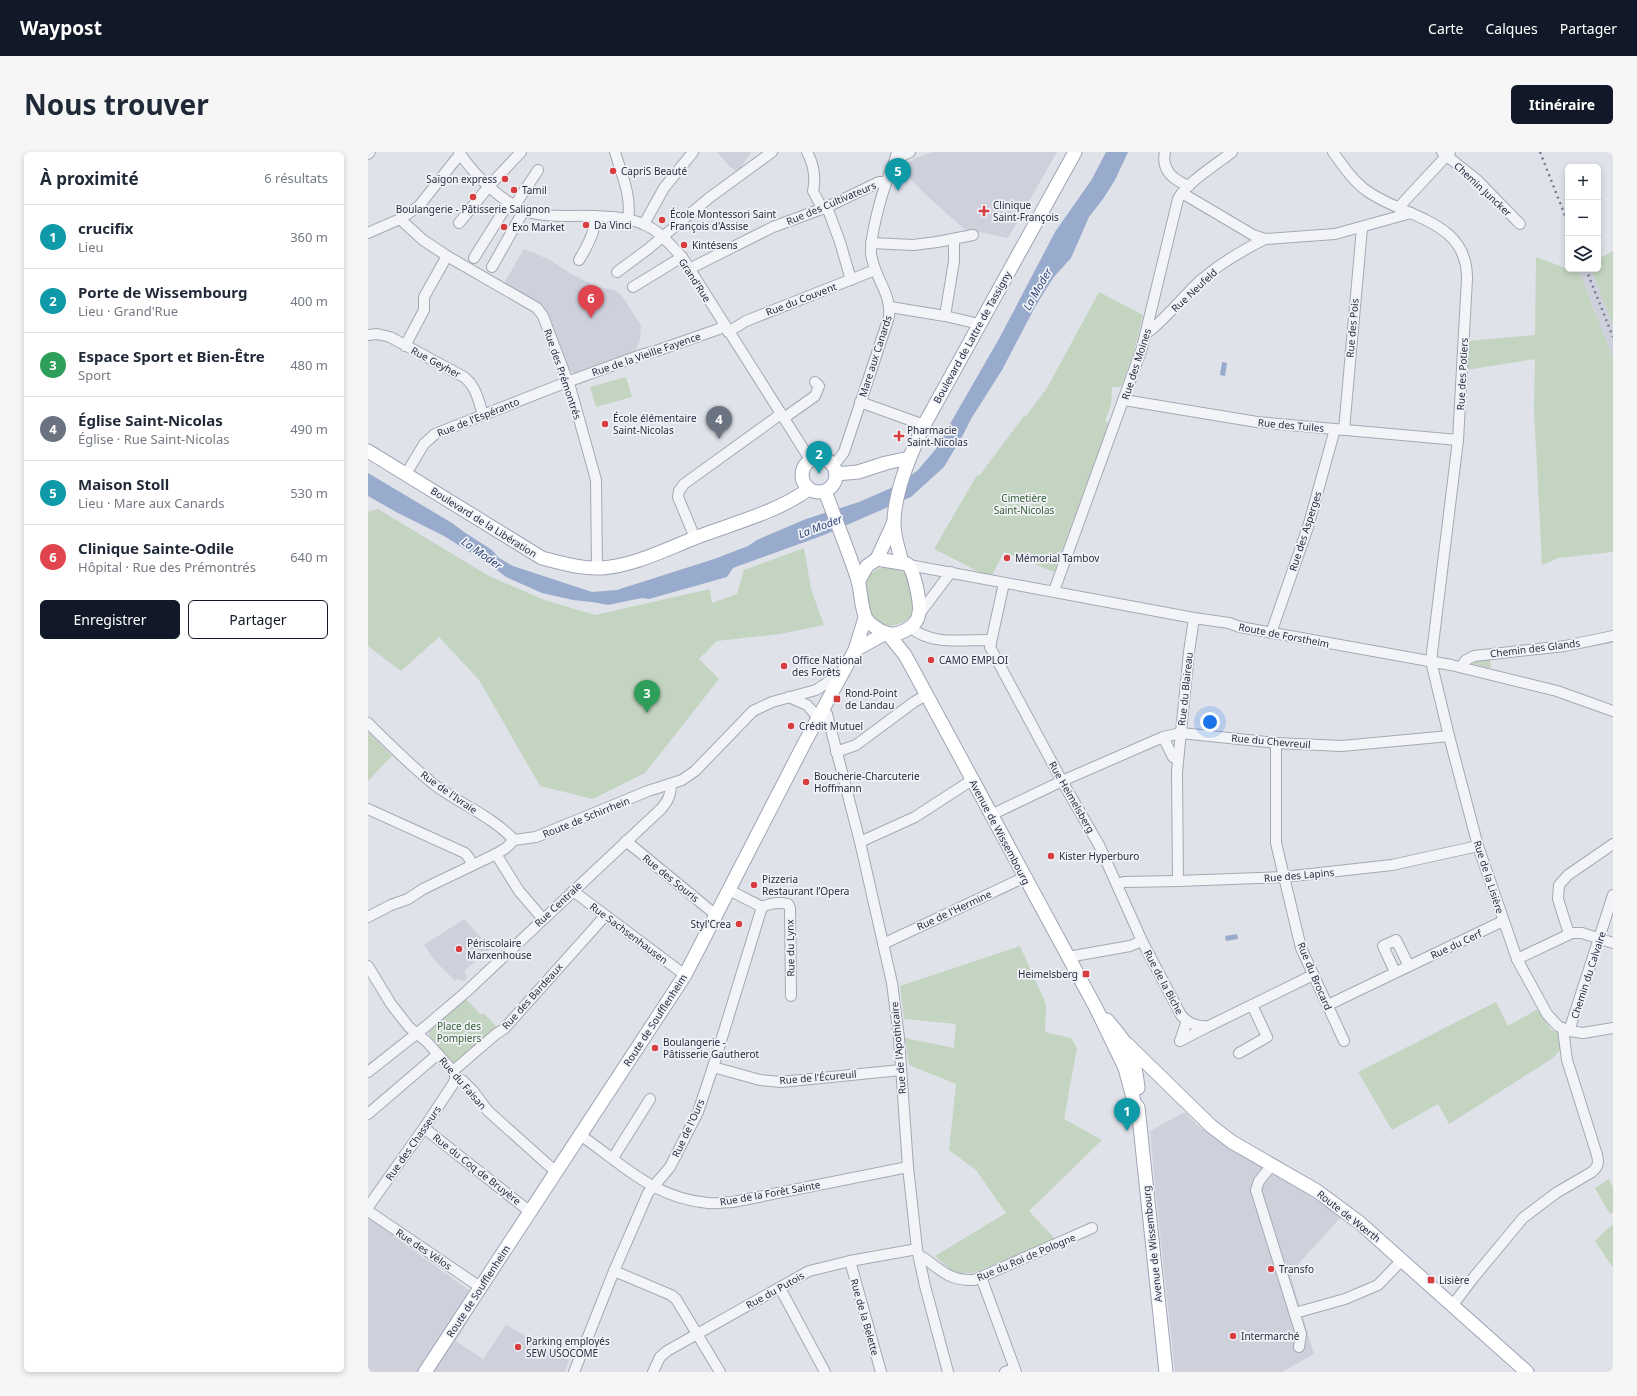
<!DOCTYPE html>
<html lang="fr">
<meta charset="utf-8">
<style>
:root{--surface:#fff;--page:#f6f6f7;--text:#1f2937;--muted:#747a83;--line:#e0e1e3;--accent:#111827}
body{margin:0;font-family:"Noto Sans",sans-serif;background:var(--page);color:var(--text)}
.controls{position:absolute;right:12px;top:12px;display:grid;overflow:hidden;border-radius:6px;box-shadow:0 2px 6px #0003}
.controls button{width:36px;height:36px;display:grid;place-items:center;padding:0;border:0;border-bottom:1px solid var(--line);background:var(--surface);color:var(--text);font:20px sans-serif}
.you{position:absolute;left:842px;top:570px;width:14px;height:14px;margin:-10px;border:3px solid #fff;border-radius:50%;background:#1a73e8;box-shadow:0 0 0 6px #1a73e833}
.badge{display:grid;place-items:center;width:26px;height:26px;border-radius:50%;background:var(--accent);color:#fff;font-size:13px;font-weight:700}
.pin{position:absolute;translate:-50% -33px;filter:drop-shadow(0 1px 2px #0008)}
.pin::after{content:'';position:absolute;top:21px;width:14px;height:12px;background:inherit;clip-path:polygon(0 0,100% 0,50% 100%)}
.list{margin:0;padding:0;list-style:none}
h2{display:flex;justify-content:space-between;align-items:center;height:52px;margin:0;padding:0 16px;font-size:17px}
h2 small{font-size:13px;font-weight:400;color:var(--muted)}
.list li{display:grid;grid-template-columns:26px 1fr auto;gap:12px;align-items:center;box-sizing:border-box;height:64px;padding:0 16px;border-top:1px solid var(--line)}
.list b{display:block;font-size:15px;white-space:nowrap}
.list p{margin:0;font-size:13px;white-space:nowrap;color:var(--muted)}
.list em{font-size:13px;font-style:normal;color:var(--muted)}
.actions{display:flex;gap:8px;padding:12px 16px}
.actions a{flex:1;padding:9px 0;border:1px solid var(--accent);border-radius:6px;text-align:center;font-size:14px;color:var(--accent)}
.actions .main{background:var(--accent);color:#fff}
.icon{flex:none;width:22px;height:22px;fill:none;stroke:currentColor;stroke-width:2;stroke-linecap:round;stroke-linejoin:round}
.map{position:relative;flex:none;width:1245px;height:1220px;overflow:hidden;border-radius:6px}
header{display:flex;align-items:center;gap:24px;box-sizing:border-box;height:56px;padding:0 20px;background:var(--accent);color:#fff}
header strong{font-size:19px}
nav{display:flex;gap:22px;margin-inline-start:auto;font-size:14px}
.intro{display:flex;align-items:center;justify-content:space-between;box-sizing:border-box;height:96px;padding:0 24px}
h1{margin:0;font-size:28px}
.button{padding:10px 18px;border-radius:6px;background:var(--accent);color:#fff;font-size:14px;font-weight:700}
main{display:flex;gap:24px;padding:0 24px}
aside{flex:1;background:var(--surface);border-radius:6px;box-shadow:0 2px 6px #0003}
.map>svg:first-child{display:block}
</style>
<header>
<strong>Waypost</strong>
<nav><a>Carte</a><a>Calques</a><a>Partager</a></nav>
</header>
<div class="intro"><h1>Nous trouver</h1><a class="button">Itinéraire</a></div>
<main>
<aside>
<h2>À proximité<small>6 résultats</small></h2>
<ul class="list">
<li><span class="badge" style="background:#0f9aa8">1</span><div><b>crucifix</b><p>Lieu</p></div><em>360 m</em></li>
<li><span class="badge" style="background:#0f9aa8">2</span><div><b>Porte de Wissembourg</b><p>Lieu · Grand'Rue</p></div><em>400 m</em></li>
<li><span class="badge" style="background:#2e9e5b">3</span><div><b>Espace Sport et Bien-Être</b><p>Sport</p></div><em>480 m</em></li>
<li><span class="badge" style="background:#6b7280">4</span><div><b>Église Saint-Nicolas</b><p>Église · Rue Saint-Nicolas</p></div><em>490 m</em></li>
<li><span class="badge" style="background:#0f9aa8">5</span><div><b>Maison Stoll</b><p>Lieu · Mare aux Canards</p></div><em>530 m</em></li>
<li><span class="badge" style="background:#e0444e">6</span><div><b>Clinique Sainte-Odile</b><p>Hôpital · Rue des Prémontrés</p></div><em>640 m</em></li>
</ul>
<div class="actions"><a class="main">Enregistrer</a><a>Partager</a></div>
</aside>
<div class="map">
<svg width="1245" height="1220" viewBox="0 0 1245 1220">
<rect width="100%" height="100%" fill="#e0e2ea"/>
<g fill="#ced1dc">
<path d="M349,0H383L370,20L362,15Z"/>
<path d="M565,0H689L640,86L596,77L557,42L532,16L547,6Z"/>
<path d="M156,97L180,107L203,122L230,135L247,138L255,145L273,174L272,188L267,199L206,221L200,217L175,157L135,133Z"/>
<path d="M1210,117H1223L1245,173V206Z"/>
<path d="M96,767L123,796L96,819L99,824L97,828L94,829L89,827L87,829L67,809L56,793Z"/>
<path d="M817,960L829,973L862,997L933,1038L973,1065L922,1121L946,1202L914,1220H807L787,1035L782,979Z"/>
<path d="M0,1066L113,1147L88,1189L115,1207L138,1173L201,1208L197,1220H0Z"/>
</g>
<g fill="#c3d4c0">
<path d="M1245,99V173L1223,117H1230V107Z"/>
<path d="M1168,105L1200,117H1210L1245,206V400L1190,406L1174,413L1166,257L1167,207L1098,218L1100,189L1167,183Z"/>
<path d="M731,140L775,163L766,200L753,235H744L743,253L737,269L741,271L686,420L636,400L624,423L615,422L566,397L609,323L611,324L656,264H658L679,236Z"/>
<path d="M258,225L264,245L228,255L222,235Z"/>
<path d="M10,357L121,424L177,448L227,463L342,437L344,451L369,442L376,418L436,396L443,437L456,473L412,482L349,489L331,507L351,527L277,621L225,647L172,634L111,528L71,485L33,519L0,494V360Z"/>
<path d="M519,414C538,418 541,423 543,443C544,447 546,453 545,458C544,464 539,469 533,471C523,476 509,473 504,463C500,458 500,451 499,445C496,429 501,418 519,414Z"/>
<path d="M1122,505L1123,515L1121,516L1103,511V510Z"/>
<path d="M0,580L24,604L0,629Z"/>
<path d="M652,794L678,852L677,880L703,886L709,896L696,967L734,988L661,1059L687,1087L605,1121H586L567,1104L638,1061L608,1018L581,998L588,932L541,913L537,886L586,896L588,872L536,867L532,834Z"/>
<path d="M97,846L113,863L115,861L129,875L86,912L62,884L60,879Z"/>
<path d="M1128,850L1140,874L1170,857L1183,878L1203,886L1185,906L1081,972L1070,952L1024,978L990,920Z"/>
<path d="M1241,1027L1245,1035V1060L1242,1062L1227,1036Z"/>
<path d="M1245,1072V1116L1227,1089Z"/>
</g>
<g fill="#99abcc">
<path d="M738,0H760L747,28L735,47L721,65L703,106L685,126L667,155L634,218L603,267L595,283L576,315L543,345L456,383L365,416L359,425L281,447L274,446L240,453L224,450L205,448L174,441L138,425L125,415L76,384L28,360L0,344V321L84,371L96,380L124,398L131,406L145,414L224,440L249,438L346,407L380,394L389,388L438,367L491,350L523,336L549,319L567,298L632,185L687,80L724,27Z"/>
<path d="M854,210L859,211L857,224L852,223Z"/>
<path d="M869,782L870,787L858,789L857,784Z"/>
</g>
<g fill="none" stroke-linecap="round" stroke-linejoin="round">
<g stroke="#a5a8b4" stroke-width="12">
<g id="minor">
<path d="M91,0C106,23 137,54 164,61C182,66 206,63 225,64C242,65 259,65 275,72C291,78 302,93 314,105L443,309"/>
<path d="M247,0C253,21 264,44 260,67"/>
<path d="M439,0C446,13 448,25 445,39L454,56"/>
<path d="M797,0C793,18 805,28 821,34"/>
<path d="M965,0C975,14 985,29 999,39C1037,66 1100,68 1099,127L1090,288L1063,509L1081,584L1110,694L1149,807L1179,862L1190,874L1201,879L1215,881L1245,876"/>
<path d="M1074,0L1109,28L1152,72"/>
<path d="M0,2L2,0"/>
<path d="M528,7L542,0"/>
<path d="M814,41L885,83L897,87L967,82L1043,61"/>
<path d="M147,53L170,18"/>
<path d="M459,55L472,90L483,128"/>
<path d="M1031,55L1082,0"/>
<path d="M32,67L55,88L79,104L169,156L175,164L203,238L228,328L229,416"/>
<path d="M91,71L121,34L153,0"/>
<path d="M276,72L296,36L325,0"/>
<path d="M0,81L32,67L51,54L88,7L93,3"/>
<path d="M503,91L545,93L569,90L605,83"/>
<path d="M106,106L141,50"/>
<path d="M211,108C219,95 228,79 227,64"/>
<path d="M124,115L156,58"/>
<path d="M321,117L405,75L459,55L511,30H518"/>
<path d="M249,120L280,97L341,46L404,0"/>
<path d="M265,135L314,105"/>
<path d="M522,155L577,164L611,172"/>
<path d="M577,164L586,109V87"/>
<path d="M360,180L378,169L507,118"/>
<path d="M779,181C800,165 815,144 834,127C853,111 875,98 897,87"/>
<path d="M0,183L9,182L22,185L96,225C108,234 111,250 115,263"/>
<path d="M37,194L56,158V145L79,104"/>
<path d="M756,248L889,270L1090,288"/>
<path d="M492,250L556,273"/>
<path d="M416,266L447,244L451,234L447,230"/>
<path d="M976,278L994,76"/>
<path d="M464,312L470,308L476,300L521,165C524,141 505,124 503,101C502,85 513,44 519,29C522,19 527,10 529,0"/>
<path d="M38,322L56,292L67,282L199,230L276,202L288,199L351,177L356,173"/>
<path d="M327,386L310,345L311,339L316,332L413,262"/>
<path d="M541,413L826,466L861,471L872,475L1083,513L1189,539L1245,559"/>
<path d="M636,431L622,495L694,629L731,693L774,789L762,794L700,805"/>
<path d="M686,439L774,196L810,47C818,31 849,12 864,0"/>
<path d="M552,461L583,420"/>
<path d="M543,476C564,493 592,488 618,488L623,491"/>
<path d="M903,481L940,375L967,277"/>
<path d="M1093,515L1098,508L1106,504L1197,494L1245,484"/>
<path d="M421,545L439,553L454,570"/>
<path d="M455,557L459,562L492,690L524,831L531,886L540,1015L549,1097L557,1134L580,1220"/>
<path d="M0,571C22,593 44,615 68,634C94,653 125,665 146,688"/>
<path d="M795,585L805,605L810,608"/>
<path d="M908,591V691L933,796L976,889"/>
<path d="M468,600L488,593L546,550L558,543"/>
<path d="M0,657L97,701L101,706L104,713"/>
<path d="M623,663L694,629L795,585L813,581L908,591L974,594L1081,584"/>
<path d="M258,689L348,763"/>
<path d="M492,690L547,665L604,628"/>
<path d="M128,702L151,739L175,767"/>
<path d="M810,729L809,620L821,500L826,466"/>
<path d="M749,732L756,730L810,729L916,725L1024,713L1110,694"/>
<path d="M205,739L317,823"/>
<path d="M394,755C402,751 411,750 420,752L422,756L423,844"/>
<path d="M0,765L23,753L40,747L55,737L128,702L138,696L146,688L168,685L280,639L314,628L327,619L385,559L404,550L448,538L474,521"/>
<path d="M1201,782L1190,747L1191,733L1200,723L1245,692"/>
<path d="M774,789L813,863C820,872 830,875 841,874L945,823"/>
<path d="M515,792L657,725"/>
<path d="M1149,807L1204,781H1214L1245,791"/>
<path d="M0,814L23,852L41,875L59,890L85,919L88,925L94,928L105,939L120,959L187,1019"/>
<path d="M1027,820L1015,794L1028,788L1041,814"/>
<path d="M960,853L1135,769"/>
<path d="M819,869L812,889L839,875"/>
<path d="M1201,879L1245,743"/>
<path d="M871,901L899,885L884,853"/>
<path d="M345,915L392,928L413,930L533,918"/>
<path d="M85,919L128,882L136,877L237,764"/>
<path d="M0,920L57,875L98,840L293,657C300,649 303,643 303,632"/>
<path d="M0,962L70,902"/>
<path d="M56,976L161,1059"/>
<path d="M211,982C254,1012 285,1046 340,1051C348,1052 357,1050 365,1050L540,1015"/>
<path d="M245,1006L282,947"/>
<path d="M904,1013L891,1029L888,1038L933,1182L931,1195"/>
<path d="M0,1055L56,976L85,932L88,925"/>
<path d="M0,1059L112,1135"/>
<path d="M551,1104L556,1106C574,1119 582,1129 606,1128L724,1076"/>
<path d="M482,1109L513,1220"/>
<path d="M246,1119L303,1143L308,1147L352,1220"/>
<path d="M613,1125L648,1220"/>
<path d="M412,1136L457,1220"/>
<path d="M1084,1154L1106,1125L1155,1066L1188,1041L1224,1020C1230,1015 1231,1011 1229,1003L1199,908L1195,877"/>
<path d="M927,1161L977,1147L1010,1133L1034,1108"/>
<path d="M206,1220L246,1119L280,1041L302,1015L330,960L345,915L394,755L361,738"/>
<path d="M285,1220L292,1205L299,1199L441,1119L482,1109L549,1097"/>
<path d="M637,1220L646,1217"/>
</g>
</g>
<g stroke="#9ea5b6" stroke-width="15">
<g id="major">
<path d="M0,299L174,406C194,411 213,417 234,416C269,413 300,396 332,384C369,370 409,360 441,337"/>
<circle cx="451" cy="323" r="17"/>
<path d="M468,322L490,320L518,311L541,306"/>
<path d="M457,339C468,369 480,398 490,428C493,440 493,453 497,464C499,471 512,479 518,481C531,485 550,474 551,461C553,452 546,417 539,412L509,407L499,414L490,430"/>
<path d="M509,407L526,370"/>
<path d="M534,411C531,397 525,383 526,369C527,338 543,301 556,273L707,0"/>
<path d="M520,482L537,503L728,856L757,916L770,964"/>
<path d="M487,498L518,481"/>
<path d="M739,868C762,895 766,900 770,936"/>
<path d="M759,892L843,974L864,990L949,1039L992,1071L1159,1220"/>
<path d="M770,955L798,1220"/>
<path d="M57,1220L317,823L437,590L487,498L497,466"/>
</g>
</g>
<use href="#minor" stroke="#f3f4f8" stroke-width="10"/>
<use href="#major" stroke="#fff" stroke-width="13"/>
<g stroke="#787f95" stroke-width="2.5" stroke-dasharray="2 4" stroke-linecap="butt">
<path d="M1172,0L1200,71"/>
<path d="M1218,117L1245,185"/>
</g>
</g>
<g fill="#d73d3f" stroke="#f0f2f7" stroke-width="1.5">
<circle cx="245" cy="19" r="4"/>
<circle cx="137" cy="27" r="4"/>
<circle cx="146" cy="38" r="4"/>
<circle cx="105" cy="45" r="4"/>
<path d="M614 53h4v4h4v4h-4v4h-4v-4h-4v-4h4z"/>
<circle cx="294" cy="68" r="4"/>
<circle cx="218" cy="73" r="4"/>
<circle cx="136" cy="75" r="4"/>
<circle cx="316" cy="93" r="4"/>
<circle cx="237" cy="272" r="4"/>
<path d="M529 278h4v4h4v4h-4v4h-4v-4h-4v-4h4z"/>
<circle cx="639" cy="406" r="4"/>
<circle cx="563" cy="508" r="4"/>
<circle cx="416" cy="514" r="4"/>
<rect x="465" y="543" width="8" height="8" rx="2"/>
<circle cx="423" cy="574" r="4"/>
<circle cx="438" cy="630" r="4"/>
<circle cx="683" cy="704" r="4"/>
<circle cx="386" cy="733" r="4"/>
<circle cx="371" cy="772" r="4"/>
<circle cx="91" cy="797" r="4"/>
<rect x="714" y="818" width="8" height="8" rx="2"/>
<circle cx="287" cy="896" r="4"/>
<circle cx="903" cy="1117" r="4"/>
<rect x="1059" y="1124" width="8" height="8" rx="2"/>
<circle cx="865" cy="1184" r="4"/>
<circle cx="150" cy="1195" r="4"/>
</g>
<g text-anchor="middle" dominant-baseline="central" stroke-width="3.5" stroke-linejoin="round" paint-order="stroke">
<g font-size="10" fill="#272e42" stroke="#f0f2f7" text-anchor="start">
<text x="253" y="19">CapriS Beauté</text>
<text x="129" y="27" text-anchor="end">Saïgon express</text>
<text x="154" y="38">Tamil</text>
<text x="625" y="53">Clinique<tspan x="625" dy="12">Saint-François</tspan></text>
<text x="105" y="57" text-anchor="middle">Boulangerie - Pâtisserie Salignon</text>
<text x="302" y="62">École Montessori Saint<tspan x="302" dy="12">François d'Assise</tspan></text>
<text x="226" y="73">Da Vinci</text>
<text x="144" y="75">Exo Market</text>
<text x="324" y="93">Kintésens</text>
<text x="245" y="266">École élémentaire<tspan x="245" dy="12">Saint-Nicolas</tspan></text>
<text x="539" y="278">Pharmacie<tspan x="539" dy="12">Saint-Nicolas</tspan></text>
<text x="647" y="406">Mémorial Tambov</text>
<text x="424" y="508">Office National<tspan x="424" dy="12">des Forêts</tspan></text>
<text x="571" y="508">CAMO EMPLOI</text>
<text x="477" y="541">Rond-Point<tspan x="477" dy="12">de Landau</tspan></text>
<text x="431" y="574">Crédit Mutuel</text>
<text x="446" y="624">Boucherie-Charcuterie<tspan x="446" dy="12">Hoffmann</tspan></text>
<text x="691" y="704">Kister Hyperburo</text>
<text x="394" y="727">Pizzeria<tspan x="394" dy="12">Restaurant l’Opera</tspan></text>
<text x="363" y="772" text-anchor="end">Styl'Crea</text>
<text x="99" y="791">Périscolaire<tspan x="99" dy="12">Marxenhouse</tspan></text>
<text x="710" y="822" text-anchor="end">Heimelsberg</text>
<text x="295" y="890">Boulangerie -<tspan x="295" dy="12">Pâtisserie Gautherot</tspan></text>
<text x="911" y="1117">Transfo</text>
<text x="1071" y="1128">Lisière</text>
<text x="873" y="1184">Intermarché</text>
<text x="158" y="1189">Parking employés<tspan x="158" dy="12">SEW USOCOME</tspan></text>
</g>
<g font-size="10" fill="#272e42" stroke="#f0f2f7">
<text transform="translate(1115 37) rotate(43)">Chemin Juncker</text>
<text transform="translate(463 51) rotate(-23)">Rue des Cultivateurs</text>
<text transform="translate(327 128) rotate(57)">Grand'Rue</text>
<text transform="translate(826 138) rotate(-43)">Rue Neufeld</text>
<text transform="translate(433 147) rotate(-21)">Rue du Couvent</text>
<text transform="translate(984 176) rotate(-85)">Rue des Pois</text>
<text transform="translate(604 185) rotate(-61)">Boulevard de Lattre de Tassigny</text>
<text transform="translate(278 202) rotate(-19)">Rue de la Vieille Fayence</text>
<text transform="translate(507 204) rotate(-72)">Mare aux Canards</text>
<text transform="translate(68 210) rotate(28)">Rue Geyher</text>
<text transform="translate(768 212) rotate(-72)">Rue des Moines</text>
<text transform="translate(195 222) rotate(71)">Rue des Prémontrés</text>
<text transform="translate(1094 222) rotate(-87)">Rue des Potiers</text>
<text transform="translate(110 265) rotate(-22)">Rue de l'Espéranto</text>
<text transform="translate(923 273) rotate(5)">Rue des Tuiles</text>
<text transform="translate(116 370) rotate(32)">Boulevard de la Libération</text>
<text transform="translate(937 379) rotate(-72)">Rue des Asperges</text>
<text transform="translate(916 483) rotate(11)">Route de Forstheim</text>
<text transform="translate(1167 496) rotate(-7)">Chemin des Glands</text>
<text transform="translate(817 537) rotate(-84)">Rue du Blaireau</text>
<text transform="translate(903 589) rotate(5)">Rue du Chevreuil</text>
<text transform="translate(81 640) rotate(35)">Rue de l'Ivraie</text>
<text transform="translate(704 645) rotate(60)">Rue Heimelsberg</text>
<text transform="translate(218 665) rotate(-22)">Route de Schirrhein</text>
<text transform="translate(632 680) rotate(62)">Avenue de Wissembourg</text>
<text transform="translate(931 723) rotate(-5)">Rue des Lapins</text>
<text transform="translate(1121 725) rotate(72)">Rue de la Lisière</text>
<text transform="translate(303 726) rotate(39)">Rue des Souris</text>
<text transform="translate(190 752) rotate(-43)">Rue Centrale</text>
<text transform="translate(586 758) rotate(-25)">Rue de l'Hermine</text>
<text transform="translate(261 781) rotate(37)">Rue Sachsenhausen</text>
<text transform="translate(1088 792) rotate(-25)">Rue du Cerf</text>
<text transform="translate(422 796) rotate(-91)">Rue du Lynx</text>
<text transform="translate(1220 823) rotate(-72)">Chemin du Calvaire</text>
<text transform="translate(947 824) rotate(67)">Rue du Brocard</text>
<text transform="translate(796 830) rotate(62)">Rue de la Biche</text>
<text transform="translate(164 844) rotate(-48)">Rue des Bardeaux</text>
<text transform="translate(287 868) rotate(-57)">Route de Soufflenheim</text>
<text transform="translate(530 896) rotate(-95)">Rue de l'Apothicaire</text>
<text transform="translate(450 925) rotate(-5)">Rue de l'Écureuil</text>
<text transform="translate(95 931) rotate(49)">Rue du Faisan</text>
<text transform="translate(320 976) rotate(-65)">Rue de l'Ours</text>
<text transform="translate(45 991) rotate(-55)">Rue des Chasseurs</text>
<text transform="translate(109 1017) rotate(38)">Rue du Coq de Bruyère</text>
<text transform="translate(402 1041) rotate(-10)">Rue de la Forêt Sainte</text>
<text transform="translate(981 1064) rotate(38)">Route de Wœrth</text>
<text transform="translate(784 1092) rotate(-96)">Avenue de Wissembourg</text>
<text transform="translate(56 1097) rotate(34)">Rue des Vélos</text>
<text transform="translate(658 1105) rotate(-23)">Rue du Roi de Pologne</text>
<text transform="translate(407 1138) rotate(-29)">Rue du Putois</text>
<text transform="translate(110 1139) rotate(-57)">Route de Soufflenheim</text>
<text transform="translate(497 1165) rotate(74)">Rue de la Belette</text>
</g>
<g font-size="10" fill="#365f34" stroke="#f0f2f7">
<text x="656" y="346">Cimetière<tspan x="656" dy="12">Saint-Nicolas</tspan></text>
<text x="91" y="874">Place des<tspan x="91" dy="12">Pompiers</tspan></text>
</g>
<g font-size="11" font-style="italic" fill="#2f4679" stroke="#f0f2f7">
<text transform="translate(669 137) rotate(-60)">La Moder</text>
<text transform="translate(452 374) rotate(-21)">La Moder</text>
<text transform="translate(114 401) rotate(35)">La Moder</text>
</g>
</g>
</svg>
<div class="controls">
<button>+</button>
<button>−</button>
<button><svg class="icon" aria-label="layers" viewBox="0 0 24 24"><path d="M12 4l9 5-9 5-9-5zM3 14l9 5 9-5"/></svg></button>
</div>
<div class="you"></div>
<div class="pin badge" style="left:759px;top:979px;background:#0f9aa8">1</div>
<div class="pin badge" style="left:451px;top:322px;background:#0f9aa8">2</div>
<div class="pin badge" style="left:279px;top:561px;background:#2e9e5b">3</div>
<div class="pin badge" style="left:351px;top:287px;background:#6b7280">4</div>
<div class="pin badge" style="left:530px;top:39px;background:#0f9aa8">5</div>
<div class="pin badge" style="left:223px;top:166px;background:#e0444e">6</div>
</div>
</main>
